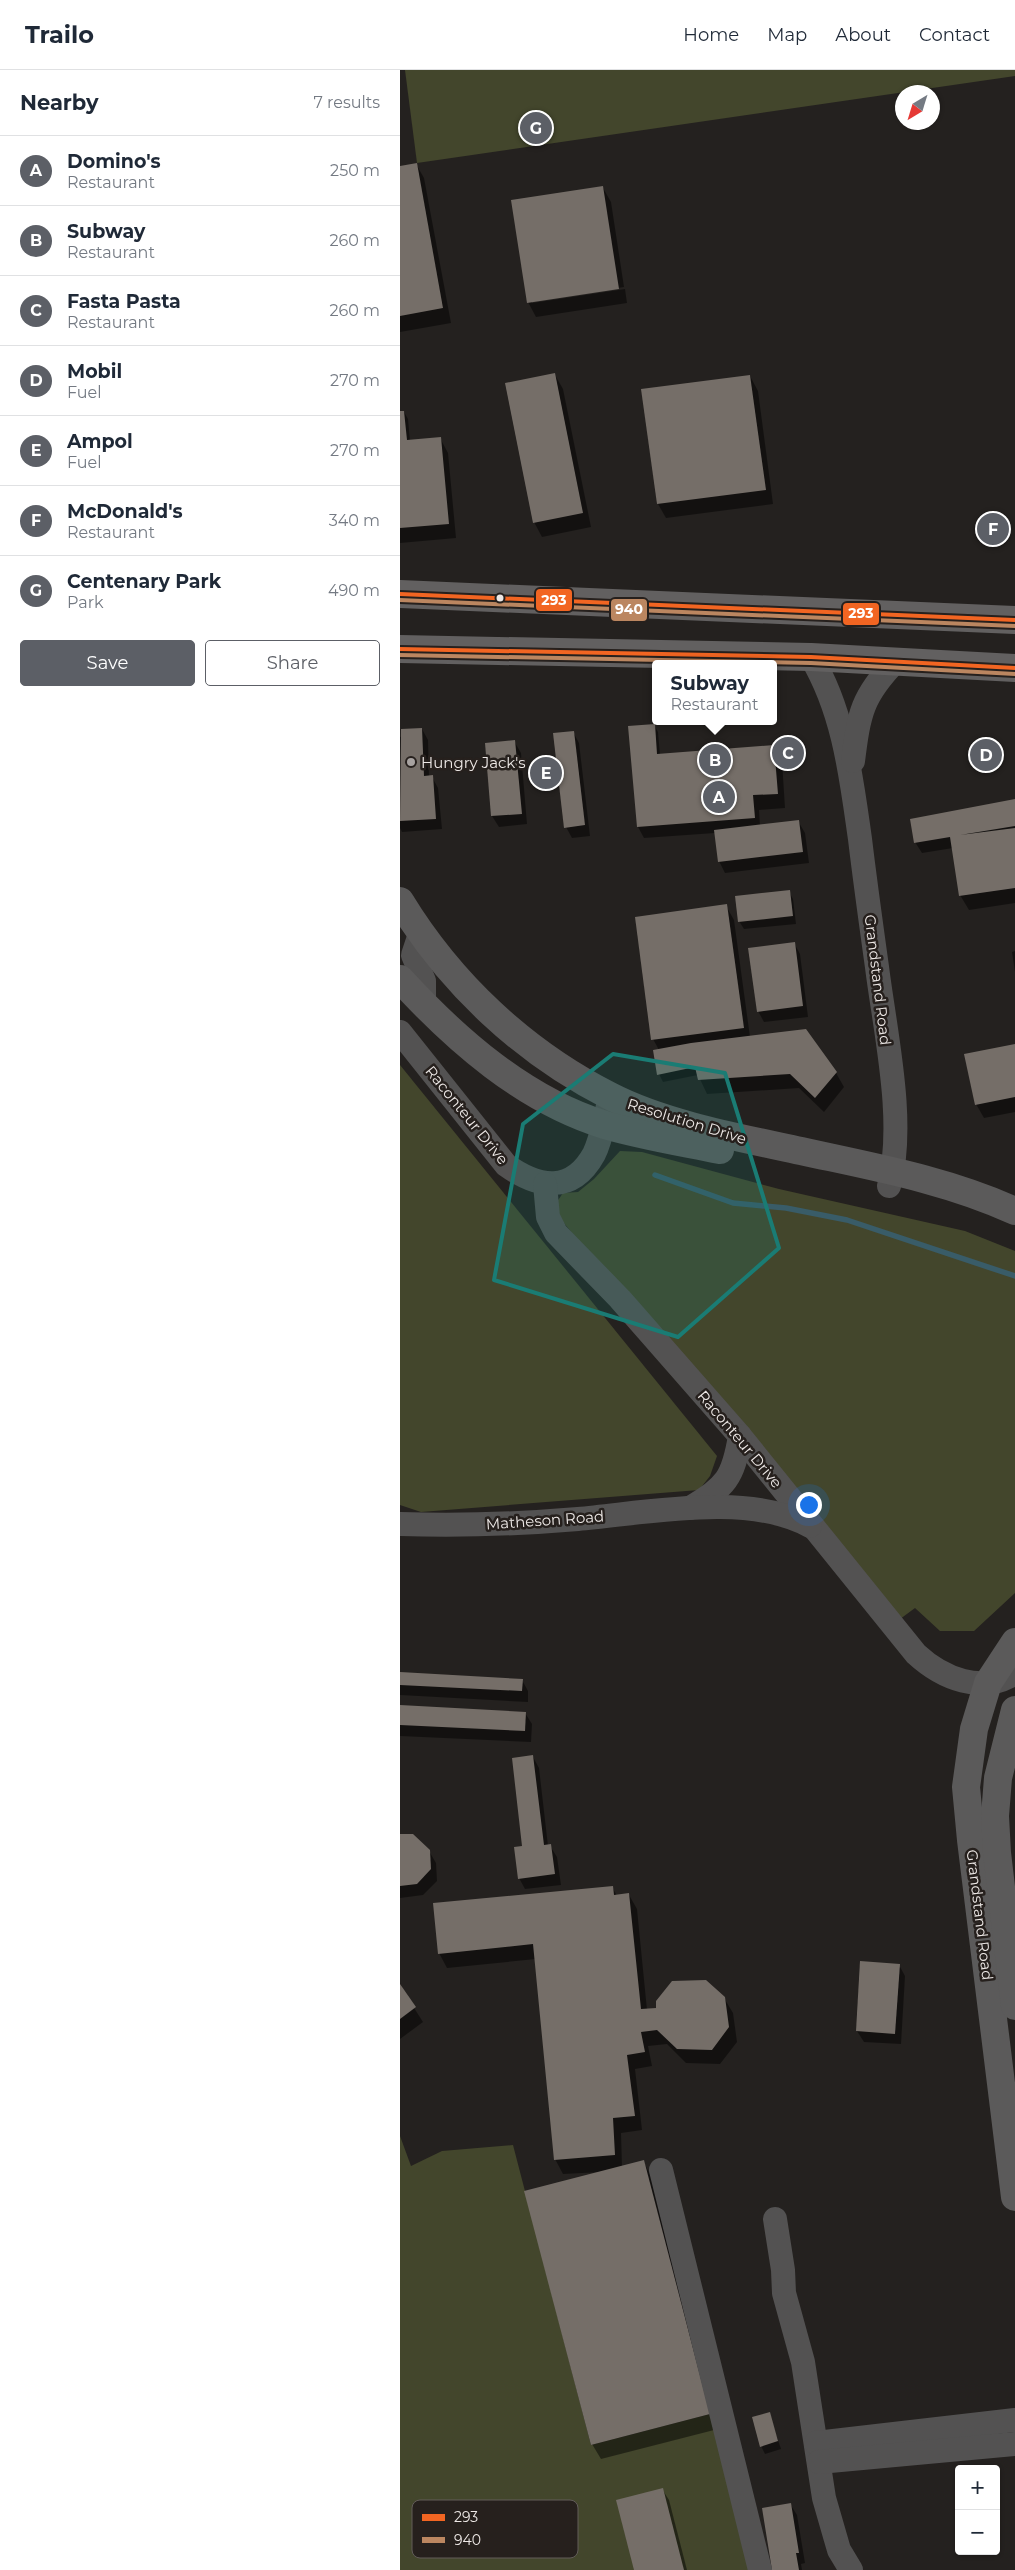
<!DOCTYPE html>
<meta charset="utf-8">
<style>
:root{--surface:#fff;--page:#f2f2f3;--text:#1f2937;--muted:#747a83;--line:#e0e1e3;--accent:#5c5f66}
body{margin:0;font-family:Montserrat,sans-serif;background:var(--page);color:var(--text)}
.controls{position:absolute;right:15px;bottom:15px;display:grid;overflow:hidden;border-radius:5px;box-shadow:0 1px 4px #0004}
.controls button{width:45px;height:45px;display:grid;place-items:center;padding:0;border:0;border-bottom:1px solid var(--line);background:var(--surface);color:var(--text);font:25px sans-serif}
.compass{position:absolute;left:495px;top:15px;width:45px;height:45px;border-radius:50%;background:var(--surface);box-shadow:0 1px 4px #0004;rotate:218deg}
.you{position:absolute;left:408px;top:1434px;width:18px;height:18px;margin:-12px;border:4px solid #fff;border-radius:50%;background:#1a73e8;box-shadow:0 0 0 8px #1a73e833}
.badge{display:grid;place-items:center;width:32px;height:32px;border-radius:50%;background:var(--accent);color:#fff;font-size:16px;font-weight:700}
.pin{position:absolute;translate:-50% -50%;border:2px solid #fff;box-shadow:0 1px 5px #0006}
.popup{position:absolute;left:252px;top:590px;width:125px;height:65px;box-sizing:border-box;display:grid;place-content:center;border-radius:5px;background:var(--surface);filter:drop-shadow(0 1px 4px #0005);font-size:16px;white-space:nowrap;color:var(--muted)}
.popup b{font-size:19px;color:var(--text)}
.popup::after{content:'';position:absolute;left:50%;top:100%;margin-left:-10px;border:10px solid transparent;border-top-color:var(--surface)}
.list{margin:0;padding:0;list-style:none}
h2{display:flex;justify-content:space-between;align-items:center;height:65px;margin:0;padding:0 20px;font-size:21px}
h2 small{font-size:16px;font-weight:400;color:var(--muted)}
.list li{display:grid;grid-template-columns:32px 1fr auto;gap:15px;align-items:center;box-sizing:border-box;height:70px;padding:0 20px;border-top:1px solid var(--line)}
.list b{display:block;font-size:19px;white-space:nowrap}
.list p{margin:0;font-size:16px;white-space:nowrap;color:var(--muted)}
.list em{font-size:16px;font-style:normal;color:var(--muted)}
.actions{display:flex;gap:10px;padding:15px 20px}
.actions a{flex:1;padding:11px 0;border:1px solid var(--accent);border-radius:5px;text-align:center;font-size:18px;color:var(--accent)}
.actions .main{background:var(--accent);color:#fff}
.map{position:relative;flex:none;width:615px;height:2500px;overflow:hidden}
header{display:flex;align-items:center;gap:30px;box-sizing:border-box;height:70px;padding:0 25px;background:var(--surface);border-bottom:1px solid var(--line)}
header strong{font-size:24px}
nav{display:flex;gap:28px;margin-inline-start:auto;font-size:18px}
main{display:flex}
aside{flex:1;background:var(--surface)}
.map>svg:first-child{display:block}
</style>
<header>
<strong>Trailo</strong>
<nav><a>Home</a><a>Map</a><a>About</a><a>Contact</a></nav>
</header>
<main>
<aside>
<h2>Nearby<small>7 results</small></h2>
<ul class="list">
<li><span class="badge">A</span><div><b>Domino's</b><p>Restaurant</p></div><em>250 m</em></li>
<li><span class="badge">B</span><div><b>Subway</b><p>Restaurant</p></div><em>260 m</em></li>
<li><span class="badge">C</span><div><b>Fasta Pasta</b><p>Restaurant</p></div><em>260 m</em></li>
<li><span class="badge">D</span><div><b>Mobil</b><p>Fuel</p></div><em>270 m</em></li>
<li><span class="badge">E</span><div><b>Ampol</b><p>Fuel</p></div><em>270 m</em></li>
<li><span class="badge">F</span><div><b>McDonald's</b><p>Restaurant</p></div><em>340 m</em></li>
<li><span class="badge">G</span><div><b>Centenary Park</b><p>Park</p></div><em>490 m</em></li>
</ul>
<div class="actions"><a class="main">Save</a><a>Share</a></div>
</aside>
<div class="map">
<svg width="615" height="2500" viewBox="0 0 615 2500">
<rect width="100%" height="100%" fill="#24211f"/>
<g fill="#43462c">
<path d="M5,0H615V6L17,93Z"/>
<path d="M0,995L317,1386L310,1406L299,1420L21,1442L0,1435Z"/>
<path d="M220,1081L242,1082L379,1119L565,1161L615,1181V1523L574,1561H540L515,1538L492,1555L159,1147L154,1136L163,1123L178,1122L194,1109Z"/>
<path d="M0,2066L11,2096L42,2081L113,2075L191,2375L310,2344L360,2500H0Z"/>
</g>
<g fill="#0007">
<path d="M16,94L24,108L51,253L0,262V97Z"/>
<path d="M203,118L211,132L224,217L132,231V233L225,219L227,233L136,247L128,232Z"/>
<path d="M155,305L163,319L191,457L142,467L134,452Z"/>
<path d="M350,306L358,321L373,434L266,448L258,434Z"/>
<path d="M0,342H4L8,349L10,371L40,368L48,383L56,468L0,473Z"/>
<path d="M254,655L258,662L260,685L374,677L382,691L385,738L359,740L360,756L398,751L405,763L409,793L325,803L319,791L315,763L244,768L238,757L232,688Z"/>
<path d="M22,659L28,670L29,707H32L38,718L42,759L2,762L0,758V667Z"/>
<path d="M173,662L179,673L190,766L172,768L166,757Z"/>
<path d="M114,671L121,683L127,754L99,757L92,746Z"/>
<path d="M615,731V833L569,840L560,825L553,778L522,783L515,772Z"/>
<path d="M389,822L393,829L396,854L344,859L339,851Z"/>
<path d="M326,836L334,850L350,967L436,1003L444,1017L424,1042L399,1018L307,1024L298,1005L263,1012L259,1004V980L253,969Z"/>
<path d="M394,873L400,884L408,947L364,952L358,941Z"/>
<path d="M615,881V902L612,882Z"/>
<path d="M615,975V1042L584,1048L576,1034Z"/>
<path d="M0,1603L122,1610L128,1621V1632L0,1625Z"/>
<path d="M0,1637L125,1643L132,1654L131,1672L0,1666Z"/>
<path d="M133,1687L139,1698L148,1776H150L157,1787L161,1815L125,1819L119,1808Z"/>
<path d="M0,1765L29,1781L36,1793L37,1811L23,1825L0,1828Z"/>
<path d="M212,1817L217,1826L229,1825L237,1839L247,1940L324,1928L333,1943L337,1972L320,1994L286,1993L267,1974L248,1976L252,1996L235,1999L242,2060L221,2063L222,2097L243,2091L251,2106L318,2359L201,2389L192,2374L202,2102L163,2104L155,2089L136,1889L47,1898L39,1883Z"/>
<path d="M499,1895L505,1906L501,1974L464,1972L457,1961Z"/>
<path d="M0,1916L23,1952L0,1969Z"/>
<path d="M369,2344L381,2379L365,2384L361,2376Z"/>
<path d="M262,2419L269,2430L287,2500H235Z"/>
<path d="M390,2434L397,2445L405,2493L401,2494L402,2500H373Z"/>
</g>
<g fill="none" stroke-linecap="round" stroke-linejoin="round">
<path stroke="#395c68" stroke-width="5.5" d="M255,1105L333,1133L386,1138L447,1150L615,1206"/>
</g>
<g fill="#756e68">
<path d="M17,93L43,238L0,246V96Z"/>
<path d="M203,116L219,219L127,233L111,130Z"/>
<path d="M155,303L183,443L133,453L105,313Z"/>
<path d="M350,305L366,420L257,434L241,319Z"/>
<path d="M0,341H4L7,370L41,367L49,454L0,458Z"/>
<path d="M255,654L257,684L374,675L378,724L353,725L355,748L237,757L228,656Z"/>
<path d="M22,658L24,706L33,705L36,749L0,751L1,659Z"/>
<path d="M174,661L185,755L164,758L153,663Z"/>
<path d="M115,670L122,744L91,746L85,673Z"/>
<path d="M615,729V756L560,765L615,758V818L559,826L550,767L514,773L510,749Z"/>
<path d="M399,750L403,782L318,792L314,760Z"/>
<path d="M390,820L393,846L338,852L335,826Z"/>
<path d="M327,834L344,958L251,970L235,847Z"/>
<path d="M395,872L403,936L357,942L348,878Z"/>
<path d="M406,959L437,1002L415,1028L390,1004L298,1010L295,997L257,1005L253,980L291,973Z"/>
<path d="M615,974V1027L575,1035L564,984Z"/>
<path d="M0,1602L123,1609L122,1621L0,1615Z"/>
<path d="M0,1635L126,1642L125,1661L0,1655Z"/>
<path d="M133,1685L144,1775L151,1774L155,1804L118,1809L114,1777L122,1776L112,1688Z"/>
<path d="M0,1764H13L30,1780L31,1799L17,1814L0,1816Z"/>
<path d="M213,1816L214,1825L229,1823L241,1939L256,1938V1931L272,1911L306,1910L325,1927L329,1957L312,1980L277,1979L257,1960L241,1962L245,1982L227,1985L235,2046L213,2048L215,2085L154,2090L133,1874L38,1884L33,1833Z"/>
<path d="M460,1891L500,1894L495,1964L456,1961Z"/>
<path d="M0,1914L16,1937L0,1949Z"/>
<path d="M244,2090L310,2344L191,2375L124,2121Z"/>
<path d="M370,2342L378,2371L360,2377L352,2347Z"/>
<path d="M263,2418L284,2500H234L216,2430Z"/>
<path d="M391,2433L399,2483H396L399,2500H372L362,2438Z"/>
</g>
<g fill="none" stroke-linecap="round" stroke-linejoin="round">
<g stroke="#535252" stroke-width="24">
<path d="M411,587C444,642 451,706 460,769C465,811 471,854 477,897C485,962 506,1052 489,1116"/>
<path d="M453,691C459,643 462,626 496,591"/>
<path d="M20,864L13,885L24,911V935"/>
<path d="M0,962L106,1095C138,1118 172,1124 194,1084C201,1070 204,1051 208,1036"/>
<path d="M145,1114L148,1147L156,1163L220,1229L340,1366L516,1584C542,1608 582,1625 615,1603"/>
<path d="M290,1438C326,1416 333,1409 340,1366"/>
<path d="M0,1454C60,1456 119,1454 178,1449C247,1443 349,1422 410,1456"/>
<path d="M261,2100L360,2500"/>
<path d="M375,2149L383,2200L384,2223L403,2292L424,2428L439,2480L451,2500"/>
<path d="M416,2373L615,2350"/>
<path d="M419,2392L615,2374"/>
</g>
<g stroke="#5b5a5a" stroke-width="28">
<path d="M0,831C50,913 123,982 210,1026C264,1054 341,1068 401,1081C474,1097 547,1110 615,1141"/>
<path d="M0,909C56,970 124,1030 205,1055C243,1066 281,1072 320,1080"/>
<path d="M615,1572L588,1613L574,1659L566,1717L571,1770L615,2127"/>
<path d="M615,1640L598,1708L595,1746L597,1783L615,1936"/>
</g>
<g stroke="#626060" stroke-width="28">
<path d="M0,524L615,550"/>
<path d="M0,579L411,587L615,598"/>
</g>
<g stroke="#26201d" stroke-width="8">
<g id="bus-1">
<path d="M0,524L615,550"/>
<path d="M0,579L411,587L615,598"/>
</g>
</g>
<g stroke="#26201d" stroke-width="8">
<g id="bus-2">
<path d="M0,530L615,556"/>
<path d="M0,585L411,593L615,604"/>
</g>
</g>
<use href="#bus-1" stroke="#f26522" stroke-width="4"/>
<use href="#bus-2" stroke="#bb8660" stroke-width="4"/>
</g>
<path fill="#1a7c74" fill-opacity="0.2" stroke="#1a7c74" stroke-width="4" stroke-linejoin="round" d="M213,984L325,1003L379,1178L278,1267L94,1210L123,1054Z"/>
<circle fill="#ede8e6" stroke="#26201d" stroke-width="2" cx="100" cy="528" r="4.5"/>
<circle fill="#a7a2a0" stroke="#26201d" stroke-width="2" cx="11" cy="692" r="5"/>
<g text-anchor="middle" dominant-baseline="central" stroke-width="5" stroke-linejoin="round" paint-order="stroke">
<g font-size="15" fill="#ede8e6" stroke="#26201d" text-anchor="start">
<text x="21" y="692">Hungry Jack's</text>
</g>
<g font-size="15" fill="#ede8e6" stroke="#26201d">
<text transform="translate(478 910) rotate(83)">Grandstand Road</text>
<text transform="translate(67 1045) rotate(51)">Raconteur Drive</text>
<text transform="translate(287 1051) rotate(17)">Resolution Drive</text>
<text transform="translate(340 1369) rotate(50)">Raconteur Drive</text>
<text transform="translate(145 1450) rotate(-4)">Matheson Road</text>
<text transform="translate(580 1845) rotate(83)">Grandstand Road</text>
</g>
</g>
<rect x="12" y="2430" width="166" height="58" rx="8" fill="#26201d" stroke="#625c59" stroke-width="1"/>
<rect x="22" y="2444" width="23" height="7" fill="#f26522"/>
<rect x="22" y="2467" width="23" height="6" fill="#bb8660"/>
<g font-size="14" fill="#ede8e6">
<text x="54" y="2452">293</text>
<text x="54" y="2475">940</text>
</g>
<g stroke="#26201d" stroke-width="2">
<rect x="135" y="518" width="38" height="24" rx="5" fill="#f26522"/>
<rect x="210" y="528" width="38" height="24" rx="5" fill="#bb8660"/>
<rect x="442" y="532" width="38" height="24" rx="5" fill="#f26522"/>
</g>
<g font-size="14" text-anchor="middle" font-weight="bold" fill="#fff">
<text x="154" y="535">293</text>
<text x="229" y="544">940</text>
<text x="461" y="548">293</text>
</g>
</svg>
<div class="controls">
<button>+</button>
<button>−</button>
</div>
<svg class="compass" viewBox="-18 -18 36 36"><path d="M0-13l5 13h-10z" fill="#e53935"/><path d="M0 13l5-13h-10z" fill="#747a83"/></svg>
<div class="you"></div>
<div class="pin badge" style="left:319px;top:727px">A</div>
<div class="pin badge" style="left:315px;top:690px">B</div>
<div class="popup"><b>Subway</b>Restaurant</div>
<div class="pin badge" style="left:388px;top:683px">C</div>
<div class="pin badge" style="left:586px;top:685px">D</div>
<div class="pin badge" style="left:146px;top:703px">E</div>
<div class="pin badge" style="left:593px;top:459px">F</div>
<div class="pin badge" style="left:136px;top:58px">G</div>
</div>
</main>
